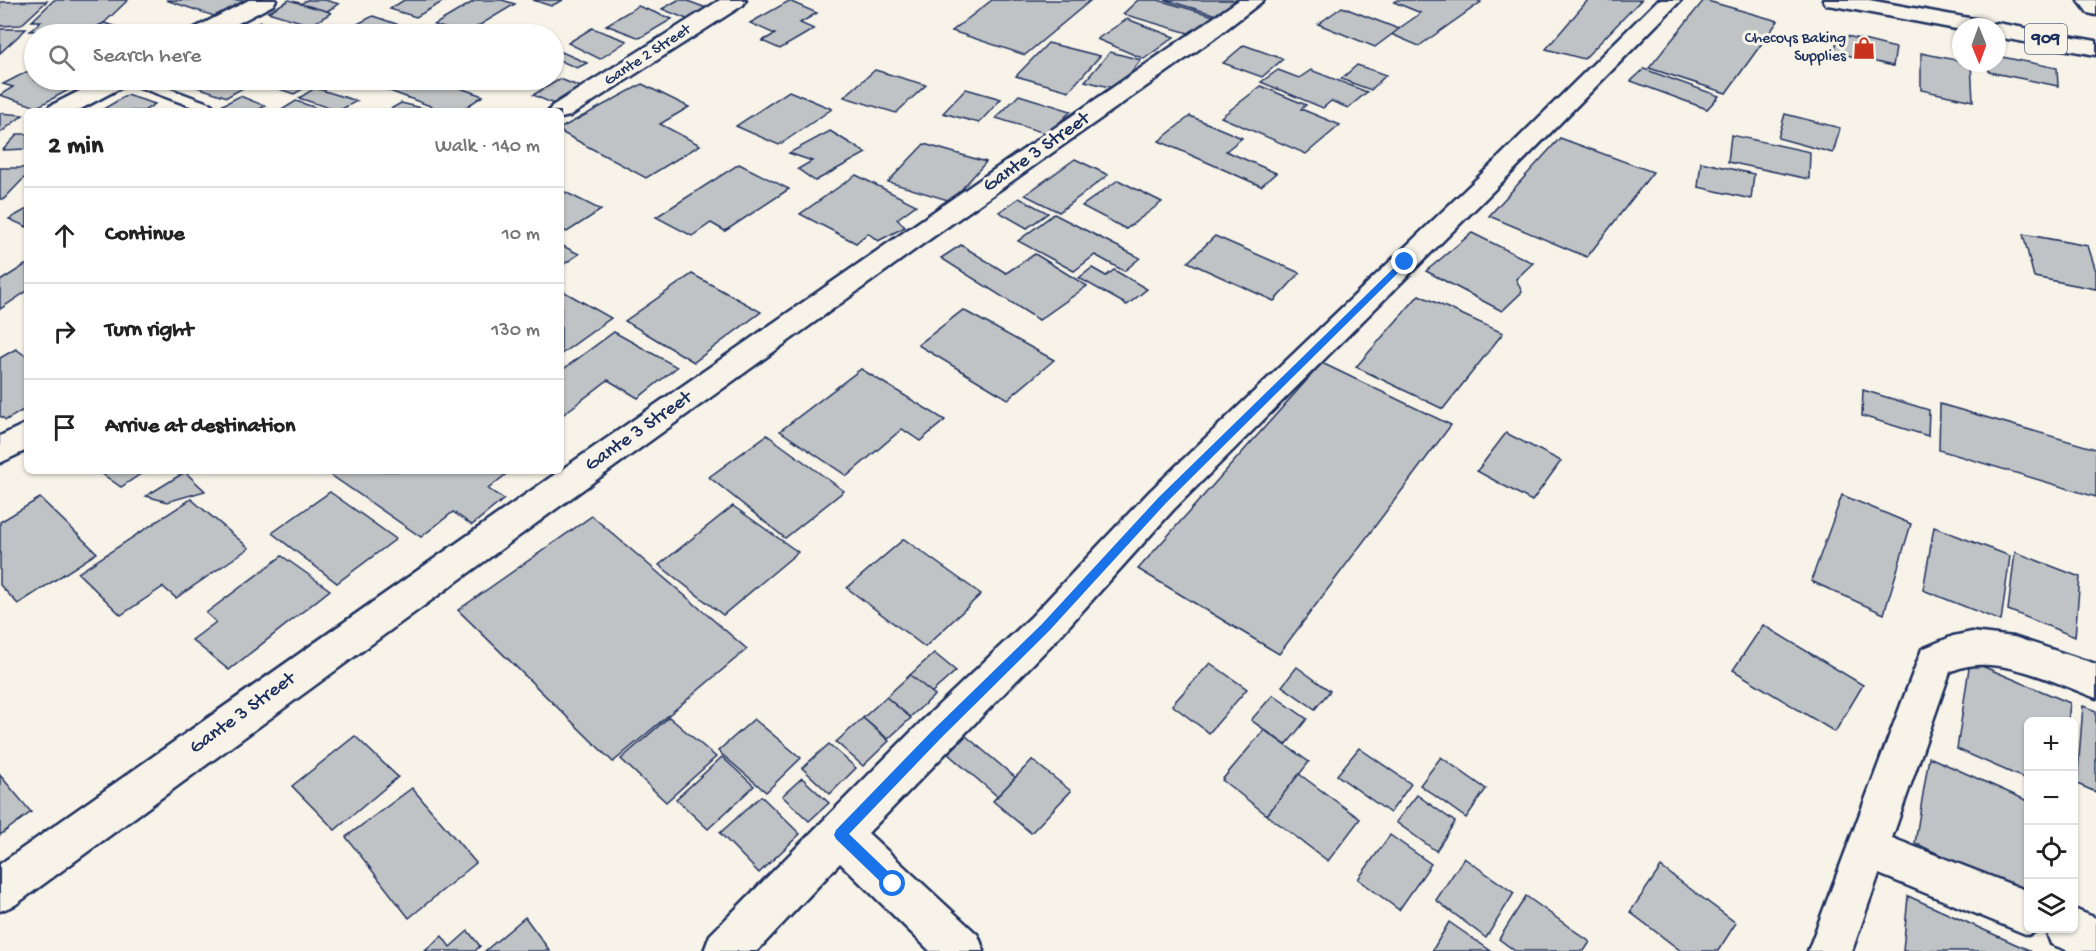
<!DOCTYPE html>
<meta charset="utf-8">
<style>
:root{--surface:#fff;--page:#f6f6f6;--text:#222;--muted:#767676;--line:#e0e0e0}
body{margin:0;font-family:"Gochi Hand",sans-serif;background:var(--page);color:var(--text)}
.controls{position:absolute;right:18px;bottom:18px;display:grid;overflow:hidden;border-radius:9px;box-shadow:0 2px 4px #0004}
.controls button{width:54px;height:54px;display:grid;place-items:center;padding:0;border:0;border-bottom:2px solid var(--line);background:var(--surface);color:var(--text);font:30px sans-serif}
.compass{position:absolute;left:1952px;top:18px;width:54px;height:54px;border-radius:50%;background:var(--surface);box-shadow:0 2px 4px #0004;rotate:179deg}
.stop{position:absolute;width:18px;height:18px;margin:-14px;border:4px solid #1a73e8;border-radius:50%;background:#fff}
.stop.end{background:#1a73e8;border-color:#fff;box-shadow:0 2px 6px #0008}
.list{margin:0;padding:0;list-style:none}
h2{display:flex;justify-content:space-between;align-items:center;height:78px;margin:0;padding:0 24px;font-size:26px}
h2 small{font-size:20px;font-weight:400;color:var(--muted)}
.list li{display:grid;grid-template-columns:39px 1fr auto;gap:18px;align-items:center;box-sizing:border-box;height:96px;padding:0 24px;border-top:2px solid var(--line)}
.list b{display:block;font-size:22px;white-space:nowrap}
.list em{font-size:20px;font-style:normal;color:var(--muted)}
.icon{flex:none;width:33px;height:33px;fill:none;stroke:currentColor;stroke-width:2;stroke-linecap:round;stroke-linejoin:round}
.map{position:relative;flex:none;width:2096px;height:951px;overflow:hidden}
.search{position:absolute;background:var(--surface);box-shadow:0 2px 4px #0004;left:24px;top:24px;width:540px;height:66px;display:flex;align-items:center;gap:15px;box-sizing:border-box;padding:0 21px;border-radius:33px;color:var(--muted);font-size:22px}
.panel{position:absolute;background:var(--surface);box-shadow:0 2px 4px #0004;left:24px;top:108px;width:540px;height:366px;border-radius:9px}
.map>svg:first-child{display:block}
</style>
<div class="map">
<svg width="2096" height="951" viewBox="0 0 2096 951">
<rect width="100%" height="100%" fill="#f7f3e8"/>
<filter id="ink" filterUnits="userSpaceOnUse"><feTurbulence type="fractalNoise" baseFrequency=".0167" numOctaves="2"/><feDisplacementMap in="SourceGraphic" scale="12" xChannelSelector="R" yChannelSelector="G"/><feConvolveMatrix kernelMatrix="1 2 1 2 8 2 1 2 1" color-interpolation-filters="sRGB"/></filter>
<g filter="url(#ink)">
<g fill="#c0c3c5" stroke="#1b2f5e" stroke-width="1.5">
<path d="M54,0H128L104,23L83,34H51L54,31H30L41,21H32Z"/>
<path d="M166,0H254L220,18Z"/>
<path d="M289,0L327,11L331,13L311,25L268,12Z"/>
<path d="M307,0H325L339,4L327,11L301,4Z"/>
<path d="M404,0H442L444,1L416,17L390,9Z"/>
<path d="M476,0H502L515,4L465,34L434,25Z"/>
<path d="M533,0H563L551,6Z"/>
<path d="M678,0H685L709,9L689,20L662,9Z"/>
<path d="M992,0H1091L1025,55L952,31Z"/>
<path d="M1138,0H1158L1214,16L1195,35L1123,14Z"/>
<path d="M1165,0H1236L1220,16Z"/>
<path d="M1397,0H1477L1481,2L1419,46L1391,34L1421,13L1394,2Z"/>
<path d="M1588,0H1641L1584,59L1546,49Z"/>
<path d="M1704,0L1778,21L1726,93L1649,68Z"/>
<path d="M47,1L21,25L0,26V2Z"/>
<path d="M789,1L817,13L800,23L814,29L780,49L762,41L775,34L750,23Z"/>
<path d="M638,6L672,19L640,38L606,25Z"/>
<path d="M1342,7L1399,29L1375,47L1318,24Z"/>
<path d="M373,16L405,27L391,34H338Z"/>
<path d="M1127,19L1174,37L1144,59L1097,39Z"/>
<path d="M260,22L303,34H238Z"/>
<path d="M104,23L141,34H82Z"/>
<path d="M432,27L452,34H419Z"/>
<path d="M592,28L627,41L600,59L568,43Z"/>
<path d="M0,29H26L0,53Z"/>
<path d="M1839,34L1896,48L1893,66L1834,52Z"/>
<path d="M1048,43L1100,56L1069,91L1016,76Z"/>
<path d="M1244,45L1283,59L1262,77L1223,63Z"/>
<path d="M557,50L587,63L577,68L554,58V52Z"/>
<path d="M1110,52L1141,60L1117,89L1085,81Z"/>
<path d="M1921,53L1961,61V63H1971L1973,101L1921,90Z"/>
<path d="M1997,56L2057,68L2058,86L1989,72L1988,63H1997Z"/>
<path d="M1357,65L1386,75L1371,90L1341,79Z"/>
<path d="M34,68V80H87L37,107L0,95L13,87L3,84Z"/>
<path d="M1644,69L1719,96L1707,109L1631,81Z"/>
<path d="M875,70L926,85L896,113L844,97Z"/>
<path d="M1278,70L1299,78L1311,70L1367,92L1348,108L1331,101L1323,108L1261,82Z"/>
<path d="M560,79L583,88L556,105L533,95Z"/>
<path d="M187,80H257L227,97L182,82Z"/>
<path d="M273,80H319L294,94L265,84Z"/>
<path d="M403,80H437L483,96L460,111H444L387,90Z"/>
<path d="M642,84L689,107L660,124L700,145L646,178L561,132V128Z"/>
<path d="M1261,86L1306,105L1301,109L1340,125L1306,154L1221,117Z"/>
<path d="M315,88L357,101L338,111L299,98Z"/>
<path d="M966,89L1001,99L979,123L943,113Z"/>
<path d="M789,91L832,109L779,145L736,126Z"/>
<path d="M127,95L155,104L144,111H100Z"/>
<path d="M1019,95L1071,111L1048,134L996,118Z"/>
<path d="M240,96L265,106L256,111H211Z"/>
<path d="M296,101L325,111H280Z"/>
<path d="M401,103L426,109L387,111Z"/>
<path d="M0,113L23,115L0,133Z"/>
<path d="M1785,114L1840,128L1833,153L1778,138Z"/>
<path d="M1190,116L1242,138L1226,151L1276,173L1261,186L1159,141Z"/>
<path d="M830,131L866,153L815,181L798,169L812,161L789,153Z"/>
<path d="M18,134H27V149L3,150Z"/>
<path d="M1731,135L1810,152L1809,179L1728,162Z"/>
<path d="M1560,138L1653,172L1587,257L1489,216Z"/>
<path d="M924,144L986,162L951,201L888,182Z"/>
<path d="M1075,159L1108,175L1059,212L1025,195Z"/>
<path d="M1701,162L1754,174L1751,199L1698,187Z"/>
<path d="M739,164L789,189L725,231L711,223L692,236L656,217Z"/>
<path d="M0,168H27V175L4,199H0Z"/>
<path d="M856,175L916,205L897,219L905,227L878,241L868,233L856,243L800,214Z"/>
<path d="M1118,180L1162,202L1126,229L1082,206Z"/>
<path d="M561,190L601,210L567,232L561,229Z"/>
<path d="M1019,198L1048,213L1027,228L999,212Z"/>
<path d="M27,209V227L9,219Z"/>
<path d="M1054,214L1140,258L1124,271L1095,255L1074,271L1018,241Z"/>
<path d="M1472,233L1533,263L1516,279L1522,292L1502,311L1426,271Z"/>
<path d="M2023,234L2088,246L2096,271V289L2034,277Z"/>
<path d="M1215,236L1300,273L1274,301L1188,262Z"/>
<path d="M561,245L579,254L561,266Z"/>
<path d="M961,245L1006,273L1035,254L1087,286L1039,320L941,258Z"/>
<path d="M25,265H27V291L0,309V281Z"/>
<path d="M1092,268L1106,276L1114,270L1147,289L1127,305L1079,278Z"/>
<path d="M692,274L761,312L694,362L625,321Z"/>
<path d="M561,290L611,318L561,354Z"/>
<path d="M1419,295L1503,333L1443,409L1356,367Z"/>
<path d="M963,310L1054,360L1008,399L918,345Z"/>
<path d="M614,332L677,367L638,398L608,380L561,416V371Z"/>
<path d="M16,349L27,357V408L6,420L0,416V358Z"/>
<path d="M1322,363L1451,425L1279,654L1138,569Z"/>
<path d="M861,369L945,420L920,441L902,429L847,476L780,431Z"/>
<path d="M1863,390L1929,410L1928,436L1862,416Z"/>
<path d="M1940,404L2096,449V497L1939,450Z"/>
<path d="M1506,433L1561,461L1532,501L1477,471Z"/>
<path d="M767,435L844,491L785,538L709,477Z"/>
<path d="M98,471H145L121,487Z"/>
<path d="M325,471H510L488,489L504,499L472,525L453,512L421,537Z"/>
<path d="M185,472L205,491L167,502L146,496Z"/>
<path d="M330,492L396,539L337,583L272,533Z"/>
<path d="M1842,495L1911,524L1884,614L1811,581Z"/>
<path d="M40,498L97,553L18,604L0,585V522Z"/>
<path d="M191,499L249,548L176,598L163,587L121,615L78,573Z"/>
<path d="M733,506L798,552L723,615L659,565Z"/>
<path d="M592,516L747,649L613,762L458,610Z"/>
<path d="M1934,527L2010,556L2001,621L1923,590Z"/>
<path d="M904,539L981,594L925,647L847,588Z"/>
<path d="M2015,552L2080,577L2075,637L2008,610Z"/>
<path d="M282,556L330,590L229,670L192,640L216,622L206,613Z"/>
<path d="M1763,625L1863,685L1835,732L1733,670Z"/>
<path d="M934,653L956,671L931,693L910,675Z"/>
<path d="M1970,661L2070,703L2068,722H2028V780L1957,749Z"/>
<path d="M1210,663L1247,689L1209,733L1172,705Z"/>
<path d="M1297,667L1330,691L1315,709L1282,686Z"/>
<path d="M910,675L935,695L910,717L886,697Z"/>
<path d="M1273,695L1307,719L1286,745L1251,720Z"/>
<path d="M886,697L911,718L888,739L863,718Z"/>
<path d="M2083,706L2096,711V792L2077,784Z"/>
<path d="M669,717L716,757L666,802L621,759Z"/>
<path d="M863,718L889,741L863,766L836,742Z"/>
<path d="M754,719L801,758L766,792L718,751Z"/>
<path d="M1264,730L1309,762L1267,815L1222,780Z"/>
<path d="M355,736L398,777L335,830L292,786Z"/>
<path d="M966,736L1016,778L997,796L948,754Z"/>
<path d="M829,744L856,768L830,794L802,768Z"/>
<path d="M1359,748L1411,784L1390,813L1337,775Z"/>
<path d="M722,757L754,786L708,829L676,799Z"/>
<path d="M1441,757L1486,789L1466,818L1420,785Z"/>
<path d="M1929,757L2028,801V896L1915,843Z"/>
<path d="M1032,760L1071,791L1031,833L993,801Z"/>
<path d="M1299,774L1360,819L1328,861L1267,815Z"/>
<path d="M0,775L31,812L0,835Z"/>
<path d="M802,778L829,803L809,821L782,796Z"/>
<path d="M412,788L476,863L409,918L346,837Z"/>
<path d="M1417,795L1455,822L1436,851L1396,822Z"/>
<path d="M761,796L800,834L759,873L720,833Z"/>
<path d="M1390,835L1431,864L1399,910L1358,879Z"/>
<path d="M1464,858L1514,893L1486,938L1436,900Z"/>
<path d="M1661,867L1736,923L1718,951H1681L1630,912Z"/>
<path d="M1526,896L1590,942L1584,951H1515L1499,939Z"/>
<path d="M1908,896L2031,951H1903Z"/>
<path d="M525,917L550,951H485Z"/>
<path d="M1449,922L1491,951H1432Z"/>
<path d="M468,931L480,946L475,951H425L442,936L450,947Z"/>
</g>
<g fill="none" stroke-linecap="round" stroke-linejoin="round">
<g stroke="#1b2f5e" stroke-width="5">
<path id="service" d="M126,80H146L211,104L214,107L208,111L201,110L128,83Z"/>
</g>
<g stroke="#1b2f5e" stroke-width="5">
<g id="minor">
<path d="M249,0H276L273,5L217,34H190L193,29Z"/>
<path d="M720,0H746L743,5L570,116L561,118V111H549L552,106Z"/>
<path d="M1239,0H1264L1212,40L920,246L549,514L15,905L0,911V864L525,495Z"/>
<path d="M1658,0H1681L1509,175L1174,509L1058,638L868,833L978,935L984,951H930L840,863L757,951H704L710,935L922,721L1032,616L1150,491L1491,165Z"/>
<path d="M2078,0H2096V15L2088,13Z"/>
<path d="M101,80H130L126,85L77,111H47L50,106Z"/>
<path d="M27,423V450L0,463V436Z"/>
<path d="M1972,632L2014,637L2096,664V698C2055,683 1992,650 1950,672L1892,838L2028,891V928H2043L2028,935L1879,874L1852,951H1808L1922,649L1953,636Z"/>
<path d="M2074,909L2096,918V951H2069L2051,944L2045,928H2074Z"/>
</g>
</g>
<g stroke="#1b2f5e" stroke-width="5">
<path id="trunk" d="M1823,0H1869L1980,20L1990,25L1997,23L2096,41V55L1997,37V27H1961V30L1834,6L1826,5Z"/>
</g>
<use href="#service" fill="#f7f3e8" fill-rule="evenodd"/>
<use href="#minor" fill="#f7f3e8" fill-rule="evenodd"/>
<use href="#trunk" fill="#f7f3e8" fill-rule="evenodd"/>
</g>
</g>
<path fill="#1a73e8" d="M1402,260L1409,262L1166,503L1049,631L941,738L849,834L897,880L899,884L897,889L893,890L888,889L836,839L834,835L836,830L932,731L1042,624L1159,497Z"/>
<defs>
<g id="shop-bare" transform="scale(1.8)"><path d="M-5-2.5h2.3a2.7 3.5 0 0 1 5.4 0H5L5.5 6h-11ZM-1.5-2.5h3a1.5 2.3 0 0 0-3 0Z" fill="#c8321e" stroke="#f7f3e8" stroke-width="2.5" paint-order="stroke"/></g>
</defs>
<g fill-rule="evenodd">
<use href="#shop-bare" x="1864" y="48"/>
</g>
<g text-anchor="middle" dominant-baseline="central" stroke-width="6" stroke-linejoin="round" paint-order="stroke">
<g font-size="16" fill="#1b2f5e" stroke="#f7f3e8" text-anchor="end">
<text x="1846" y="39">Checoys Baking<tspan x="1846" dy="18">Supplies</tspan></text>
</g>
<g font-size="16" fill="#1b2f5e" stroke="#f7f3e8">
<text transform="translate(648 56) rotate(-33)">Gante 2 Street</text>
</g>
<rect fill="#f7f3e8" stroke="#5d6a87" stroke-width="1.5" x="2025" y="24" width="42" height="30" rx="4.5"/>
<g font-size="18" font-weight="bold" fill="#1b2f5e">
<text x="2046" y="39">909</text>
</g>
<g font-size="20" fill="#1b2f5e" stroke="#f7f3e8">
<text transform="translate(1037 153) rotate(-35)">Gante 3 Street</text>
<text transform="translate(639 432) rotate(-35)">Gante 3 Street</text>
<text transform="translate(243 714) rotate(-36)">Gante 3 Street</text>
</g>
</g>
</svg>
<div class="controls">
<button>+</button>
<button>−</button>
<button><svg class="icon" aria-label="locate" viewBox="0 0 24 24"><circle cx="12" cy="12" r="6"/><path d="M12 2v4M12 18v4M2 12h4M18 12h4"/></svg></button>
<button><svg class="icon" aria-label="layers" viewBox="0 0 24 24"><path d="M12 4l9 5-9 5-9-5zM3 14l9 5 9-5"/></svg></button>
</div>
<svg class="compass" viewBox="-18 -18 36 36"><path d="M0-13l5 13h-10z" fill="#e53935"/><path d="M0 13l5-13h-10z" fill="#767676"/></svg>
<div class="stop" style="left:893px;top:884px"></div>
<div class="stop end" style="left:1405px;top:262px"></div>
<div class="search"><svg class="icon" aria-label="search" viewBox="0 0 24 24"><circle cx="10" cy="10" r="6"/><path d="M15 15l6 6"/></svg>Search here</div>
<section class="panel">
<h2>2 min<small>Walk · 140 m</small></h2>
<ul class="list">
<li><svg class="icon" aria-label="ahead" viewBox="0 0 24 24"><path d="M12 20V5M6 11l6-6 6 6"/></svg><div><b>Continue</b></div><em>10 m</em></li>
<li><svg class="icon" aria-label="right" viewBox="0 0 24 24"><path d="M7 20v-9h11M14 6l5 5-5 5"/></svg><div><b>Turn right</b></div><em>130 m</em></li>
<li><svg class="icon" aria-label="arrive" viewBox="0 0 24 24"><path d="M6 21V4h12l-3 4 3 4H6"/></svg><div><b>Arrive at destination</b></div></li>
</ul>
</section>
</div>
